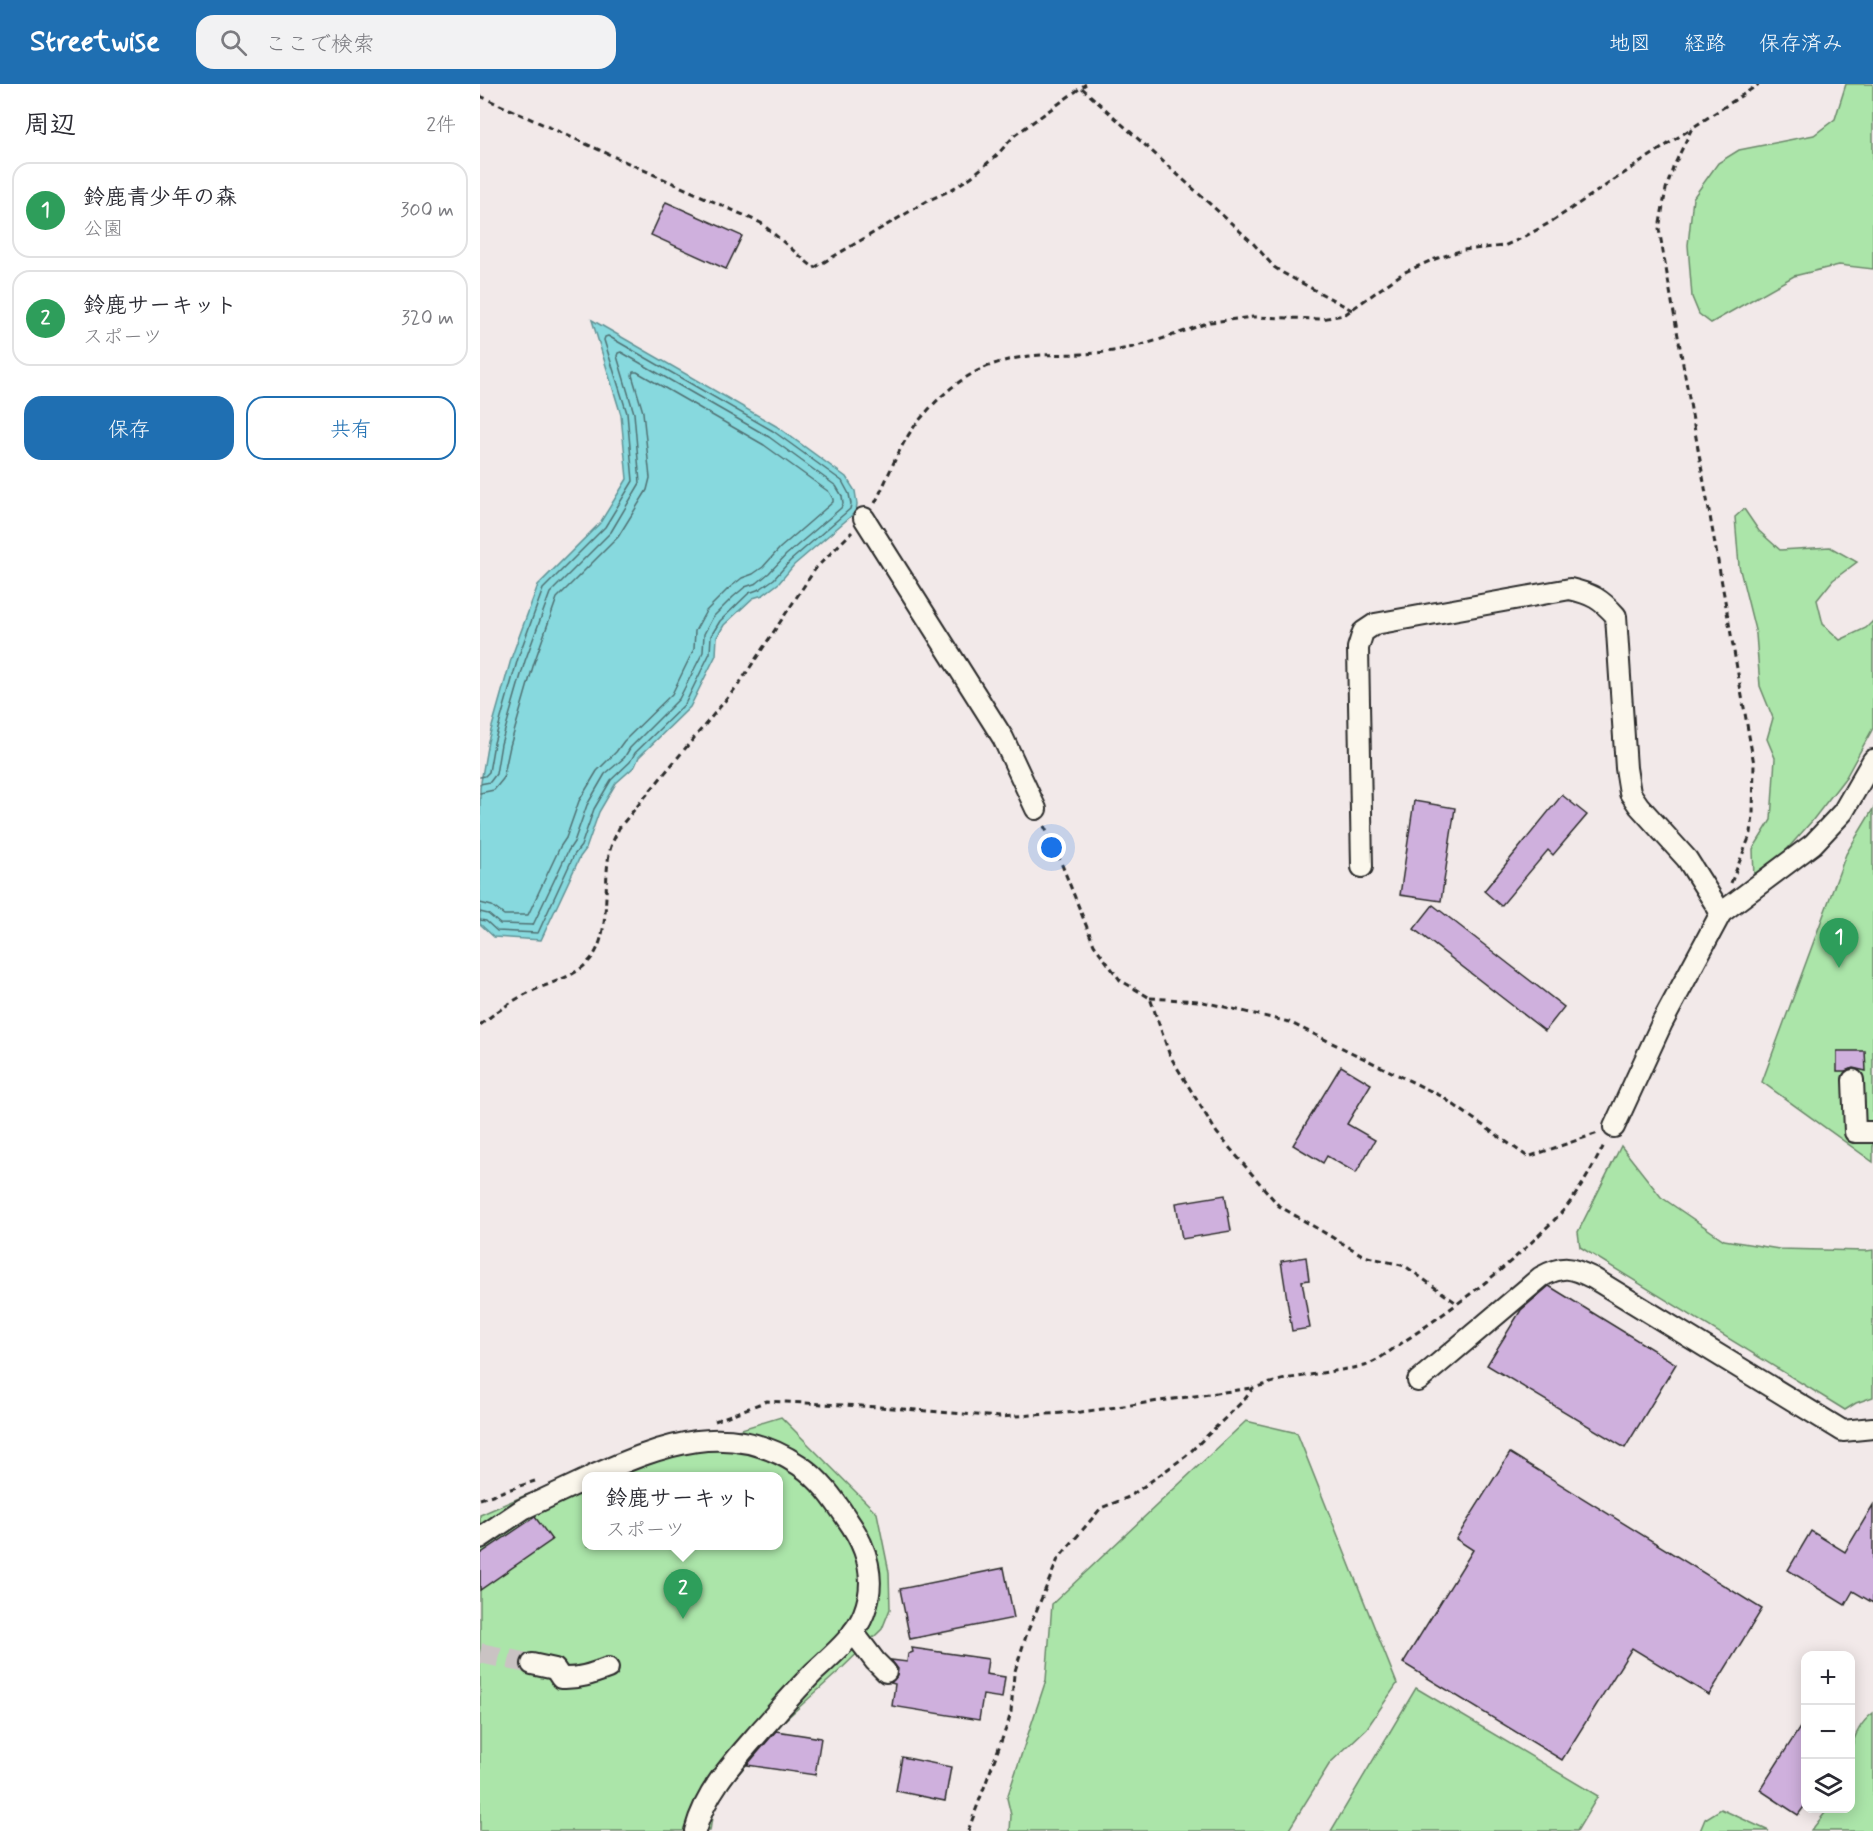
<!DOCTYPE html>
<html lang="ja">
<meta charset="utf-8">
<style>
:root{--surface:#fff;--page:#f2f2f3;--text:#2b2b33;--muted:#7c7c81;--line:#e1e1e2;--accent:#1f6fb2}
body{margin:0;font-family:Mynerve,"Klee One",sans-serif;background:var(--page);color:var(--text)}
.controls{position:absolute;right:18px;bottom:18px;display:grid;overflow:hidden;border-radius:12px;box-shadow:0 3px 15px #0003}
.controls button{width:54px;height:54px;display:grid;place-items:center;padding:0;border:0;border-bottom:2px solid var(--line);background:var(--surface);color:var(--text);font:30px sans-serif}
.you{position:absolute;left:572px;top:764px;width:21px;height:21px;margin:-15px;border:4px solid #fff;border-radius:50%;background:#1a73e8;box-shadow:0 0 0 9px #1a73e833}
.badge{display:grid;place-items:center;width:39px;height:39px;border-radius:50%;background:var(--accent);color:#fff;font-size:20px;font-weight:700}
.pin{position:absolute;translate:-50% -50px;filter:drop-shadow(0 2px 3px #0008)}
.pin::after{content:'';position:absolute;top:32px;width:21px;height:18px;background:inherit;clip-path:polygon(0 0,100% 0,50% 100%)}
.popup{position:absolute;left:102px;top:1388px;width:201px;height:78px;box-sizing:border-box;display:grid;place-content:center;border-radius:12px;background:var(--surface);filter:drop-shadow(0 2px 4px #0005);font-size:20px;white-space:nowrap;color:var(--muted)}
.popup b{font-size:22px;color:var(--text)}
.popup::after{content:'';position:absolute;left:50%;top:100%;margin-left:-12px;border:12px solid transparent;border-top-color:var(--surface)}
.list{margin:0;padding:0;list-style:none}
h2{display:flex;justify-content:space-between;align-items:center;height:78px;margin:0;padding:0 24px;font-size:26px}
h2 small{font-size:20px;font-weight:400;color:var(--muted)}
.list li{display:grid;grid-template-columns:39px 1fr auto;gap:18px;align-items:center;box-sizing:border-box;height:96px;margin:0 12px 12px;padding:0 12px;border:2px solid var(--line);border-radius:18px}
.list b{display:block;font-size:22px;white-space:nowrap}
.list p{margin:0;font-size:20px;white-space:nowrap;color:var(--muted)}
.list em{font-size:20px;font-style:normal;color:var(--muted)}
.actions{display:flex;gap:12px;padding:18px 24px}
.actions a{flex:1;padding:14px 0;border:2px solid var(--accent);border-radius:18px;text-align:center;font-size:21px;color:var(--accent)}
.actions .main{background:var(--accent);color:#fff}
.icon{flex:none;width:33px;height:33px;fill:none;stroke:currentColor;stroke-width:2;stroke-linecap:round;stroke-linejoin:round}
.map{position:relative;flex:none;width:1393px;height:1747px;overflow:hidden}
header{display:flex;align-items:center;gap:36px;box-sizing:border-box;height:84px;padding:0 30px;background:var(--accent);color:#fff}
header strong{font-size:28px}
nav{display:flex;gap:33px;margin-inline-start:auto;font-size:21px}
.search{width:420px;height:54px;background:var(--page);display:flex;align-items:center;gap:15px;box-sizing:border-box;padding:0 21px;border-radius:18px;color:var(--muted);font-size:22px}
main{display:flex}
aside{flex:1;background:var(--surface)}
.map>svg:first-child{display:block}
</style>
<header>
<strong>Streetwise</strong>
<div class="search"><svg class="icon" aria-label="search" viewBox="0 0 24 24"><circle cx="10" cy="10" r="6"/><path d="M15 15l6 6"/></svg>ここで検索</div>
<nav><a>地図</a><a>経路</a><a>保存済み</a></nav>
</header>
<main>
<aside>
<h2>周辺<small>2件</small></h2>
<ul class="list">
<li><span class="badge" style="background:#2e9e5b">1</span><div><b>鈴鹿青少年の森</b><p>公園</p></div><em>300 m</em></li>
<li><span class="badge" style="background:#2e9e5b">2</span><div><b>鈴鹿サーキット</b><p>スポーツ</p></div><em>320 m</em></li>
</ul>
<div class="actions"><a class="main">保存</a><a>共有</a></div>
</aside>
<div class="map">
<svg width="1393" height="1747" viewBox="0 0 1393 1747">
<rect width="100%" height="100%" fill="#f2e9e9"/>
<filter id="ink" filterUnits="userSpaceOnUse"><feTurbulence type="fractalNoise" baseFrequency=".0167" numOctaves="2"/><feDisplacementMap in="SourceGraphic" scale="12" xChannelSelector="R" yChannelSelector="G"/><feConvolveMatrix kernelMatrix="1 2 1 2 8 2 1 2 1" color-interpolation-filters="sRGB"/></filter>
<g filter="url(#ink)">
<g fill="#abe5a9" stroke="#6b886a" stroke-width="1.5" fill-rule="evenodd">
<path d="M1366,0H1393V185L1359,181L1314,192L1231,239L1219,230L1212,213L1208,161L1213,114L1238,79L1259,66L1334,51L1355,35Z"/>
<path d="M1264,425L1279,447L1300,466L1350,463L1377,478L1353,496L1337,516L1343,540L1360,556L1386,544L1393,537V644L1366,693L1332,737L1302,771L1274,795L1273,765L1291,736L1295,674L1287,655L1293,634L1280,602L1276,550L1259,482L1255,433Z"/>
<path d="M1393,725V1078L1282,998L1366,770Z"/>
<path d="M1141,1062L1181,1113L1244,1156L1299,1165L1386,1167L1393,1166V1313L1376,1319L1365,1326L1100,1163L1098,1148Z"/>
<path d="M301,1333L397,1429L409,1488L410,1525L402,1545L358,1588L305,1636L254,1695L233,1726L230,1747H0V1431L46,1411ZM107,1392H299V1462H107Z"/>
<path d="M766,1337L817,1349L917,1600L887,1644L850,1679L808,1747H530L531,1731L527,1714L566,1596L572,1520Z"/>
<path d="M936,1604L1118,1712L1097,1747H851Z"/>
<path d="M1393,1629V1747H1331L1348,1725L1370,1724C1370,1691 1363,1652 1393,1629Z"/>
<path d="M1241,1725L1289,1747H1220L1225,1735Z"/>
</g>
<path fill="#87d9de" stroke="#629396" stroke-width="1.5" d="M112,236L296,342L366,393L375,407L377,420L376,427L370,433L314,481L299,499L283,511L273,514L244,541L237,553L236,571L210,623L159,673L155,682L136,699L119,728L106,765L100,773L61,856L14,853L0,840V704L8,657L32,572L58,501L120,439L147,395L141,331Z"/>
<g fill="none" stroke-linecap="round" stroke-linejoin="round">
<g stroke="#507173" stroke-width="1.5">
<path d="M0,693L5,692L9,688L14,659L38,574L63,505L125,443L153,397L147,329L124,256L125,253L128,252L293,347L362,397L369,410L371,420L370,425L310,477L294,495L280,505L269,509L240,537L231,552L230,569L205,620L155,669L150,678L131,696L114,725L101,762L94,771L58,849L17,847L6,837L0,836"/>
<path d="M0,700L10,698L16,690L21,660L45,577L70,509L131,448L160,399L154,329L137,272L138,269L141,268L289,353L356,402L362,412L363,420L361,424L306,471L289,489L277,499L265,503L253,513L233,533L224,550L223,568L199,615L150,664L144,674L125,690L107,721L94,758L88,767L53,841L20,840L8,830L0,828"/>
<path d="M0,709L14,706L23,695L30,662L54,579L77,514L138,453L167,406L170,394L163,328L152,291L153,288H157L284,361L349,408L353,415V418L300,464L283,483L273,490L262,494L248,505L226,527L215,547L214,565L192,610L144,657L136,668L117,687L99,717L86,754L80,763L48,831H24L12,822L0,819"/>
</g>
</g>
<g fill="#cfb0dd" stroke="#2b2b2b" stroke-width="1.5">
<path d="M186,118L262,152L246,185L171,151Z"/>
<path d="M1082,711L1107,731L1073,771L1068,766L1021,822L1004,807Z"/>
<path d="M934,717L975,724L961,817L920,811Z"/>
<path d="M953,821L1084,923L1065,947L934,845Z"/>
<path d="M1357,967H1385L1386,987L1373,984L1365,987H1357Z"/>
<path d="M861,982L891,1000L867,1040L895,1056L876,1089L847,1072L843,1079L813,1061Z"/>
<path d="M745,1111L751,1147L702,1155L696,1119Z"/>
<path d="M826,1173L829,1196L822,1197L830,1244L812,1247L801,1177Z"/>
<path d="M1069,1202L1196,1280L1145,1364L1007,1281L1041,1226Z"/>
<path d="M1030,1369L1282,1525L1229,1611L1152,1564L1082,1676L923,1579L993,1466L976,1455Z"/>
<path d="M1393,1421V1519L1373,1507L1365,1521L1308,1486L1331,1447L1365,1468Z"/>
<path d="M55,1433L72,1456L0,1506V1470Z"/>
<path d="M524,1484L534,1534L430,1555L420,1505Z"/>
<path d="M432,1564L508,1575L506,1590L525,1593L522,1614L503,1611L499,1636L412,1622L415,1600L411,1599L417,1592L418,1585L411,1576L427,1578L428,1570L433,1568Z"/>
<path d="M1326,1634V1720L1318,1731L1280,1706Z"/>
<path d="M296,1647L341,1654L335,1691L267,1681Z"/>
<path d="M422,1673L471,1683L465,1717L416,1707Z"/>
</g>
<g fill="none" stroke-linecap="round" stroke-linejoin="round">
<path stroke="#cac3c3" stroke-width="20" stroke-dasharray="20 10" stroke-linecap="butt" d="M0,1569L52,1580"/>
<g stroke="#2b2b2b" stroke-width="24">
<g id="minor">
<path d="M384,434L523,654L556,725"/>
<path d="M882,783L878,564L883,548L895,540L1090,505C1112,510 1121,515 1136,532L1146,684L1150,709L1159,722L1207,775L1241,829"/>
<path d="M1373,996L1375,1048H1393"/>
<path d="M1134,1043L1182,939L1241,829L1333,760L1363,728L1393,676"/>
<path d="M938,1297L1061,1193C1083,1181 1091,1183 1113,1194L1363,1347L1393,1344"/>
<path d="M112,1392C182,1361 249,1334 319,1381C340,1395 354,1415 367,1435C387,1463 397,1496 384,1529C375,1553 352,1571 334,1588C316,1606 299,1626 282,1645C255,1676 226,1706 215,1747"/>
<path d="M0,1454L43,1425L107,1395"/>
<path d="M373,1548L395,1577L406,1588"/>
<path d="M52,1580L75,1585L81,1594C98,1595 112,1590 128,1584"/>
</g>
</g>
<g stroke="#2b2b2b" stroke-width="3" stroke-dasharray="6 4.5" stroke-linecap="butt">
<path d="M602,4L772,158L794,183L803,189L872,226"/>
<path d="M0,12L281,139L334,184L449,116L469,107L491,93L517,71L535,51L606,0"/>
<path d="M395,419C409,392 418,363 437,339C472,296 505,275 561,271C582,270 604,271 625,268C661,264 696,250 730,238L773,233L841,235L864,231L923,189L952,176L983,166L1024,162L1044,153L1071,138L1212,44"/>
<path d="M564,742L576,766L614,861L640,896L670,914L690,972L737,1049L799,1122L884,1172L925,1182L978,1220"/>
<path d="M1251,799L1271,749L1273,731L1274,680L1179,145L1186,105L1193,84L1212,44L1279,0"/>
<path d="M670,914L719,917L809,938L961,1012L1048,1073L1118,1049"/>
<path d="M0,941C15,929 30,918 46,910C67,899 92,895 108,878C133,854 122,797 130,766C132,758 136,751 139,744L259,600L336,484L372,448"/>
<path d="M235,1337L287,1317L400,1323L520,1333L601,1328L772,1304"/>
<path d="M0,1415L55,1397"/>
<path d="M488,1747L528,1639L531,1628L534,1590L547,1549L578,1475L621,1424L649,1413L706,1372L765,1315L773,1304L805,1295L885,1282L897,1276C954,1237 1012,1198 1061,1149C1070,1140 1079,1132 1087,1122C1102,1103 1114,1081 1125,1059"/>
</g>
<use href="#minor" stroke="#fbf7ec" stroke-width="20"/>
</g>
</g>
</svg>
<div class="controls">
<button>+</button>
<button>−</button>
<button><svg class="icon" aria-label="layers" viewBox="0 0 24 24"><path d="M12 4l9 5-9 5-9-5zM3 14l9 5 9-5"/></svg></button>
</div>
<div class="you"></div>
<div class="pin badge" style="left:1359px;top:884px;background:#2e9e5b">1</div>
<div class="pin badge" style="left:203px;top:1535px;background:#2e9e5b">2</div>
<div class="popup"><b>鈴鹿サーキット</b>スポーツ</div>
</div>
</main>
